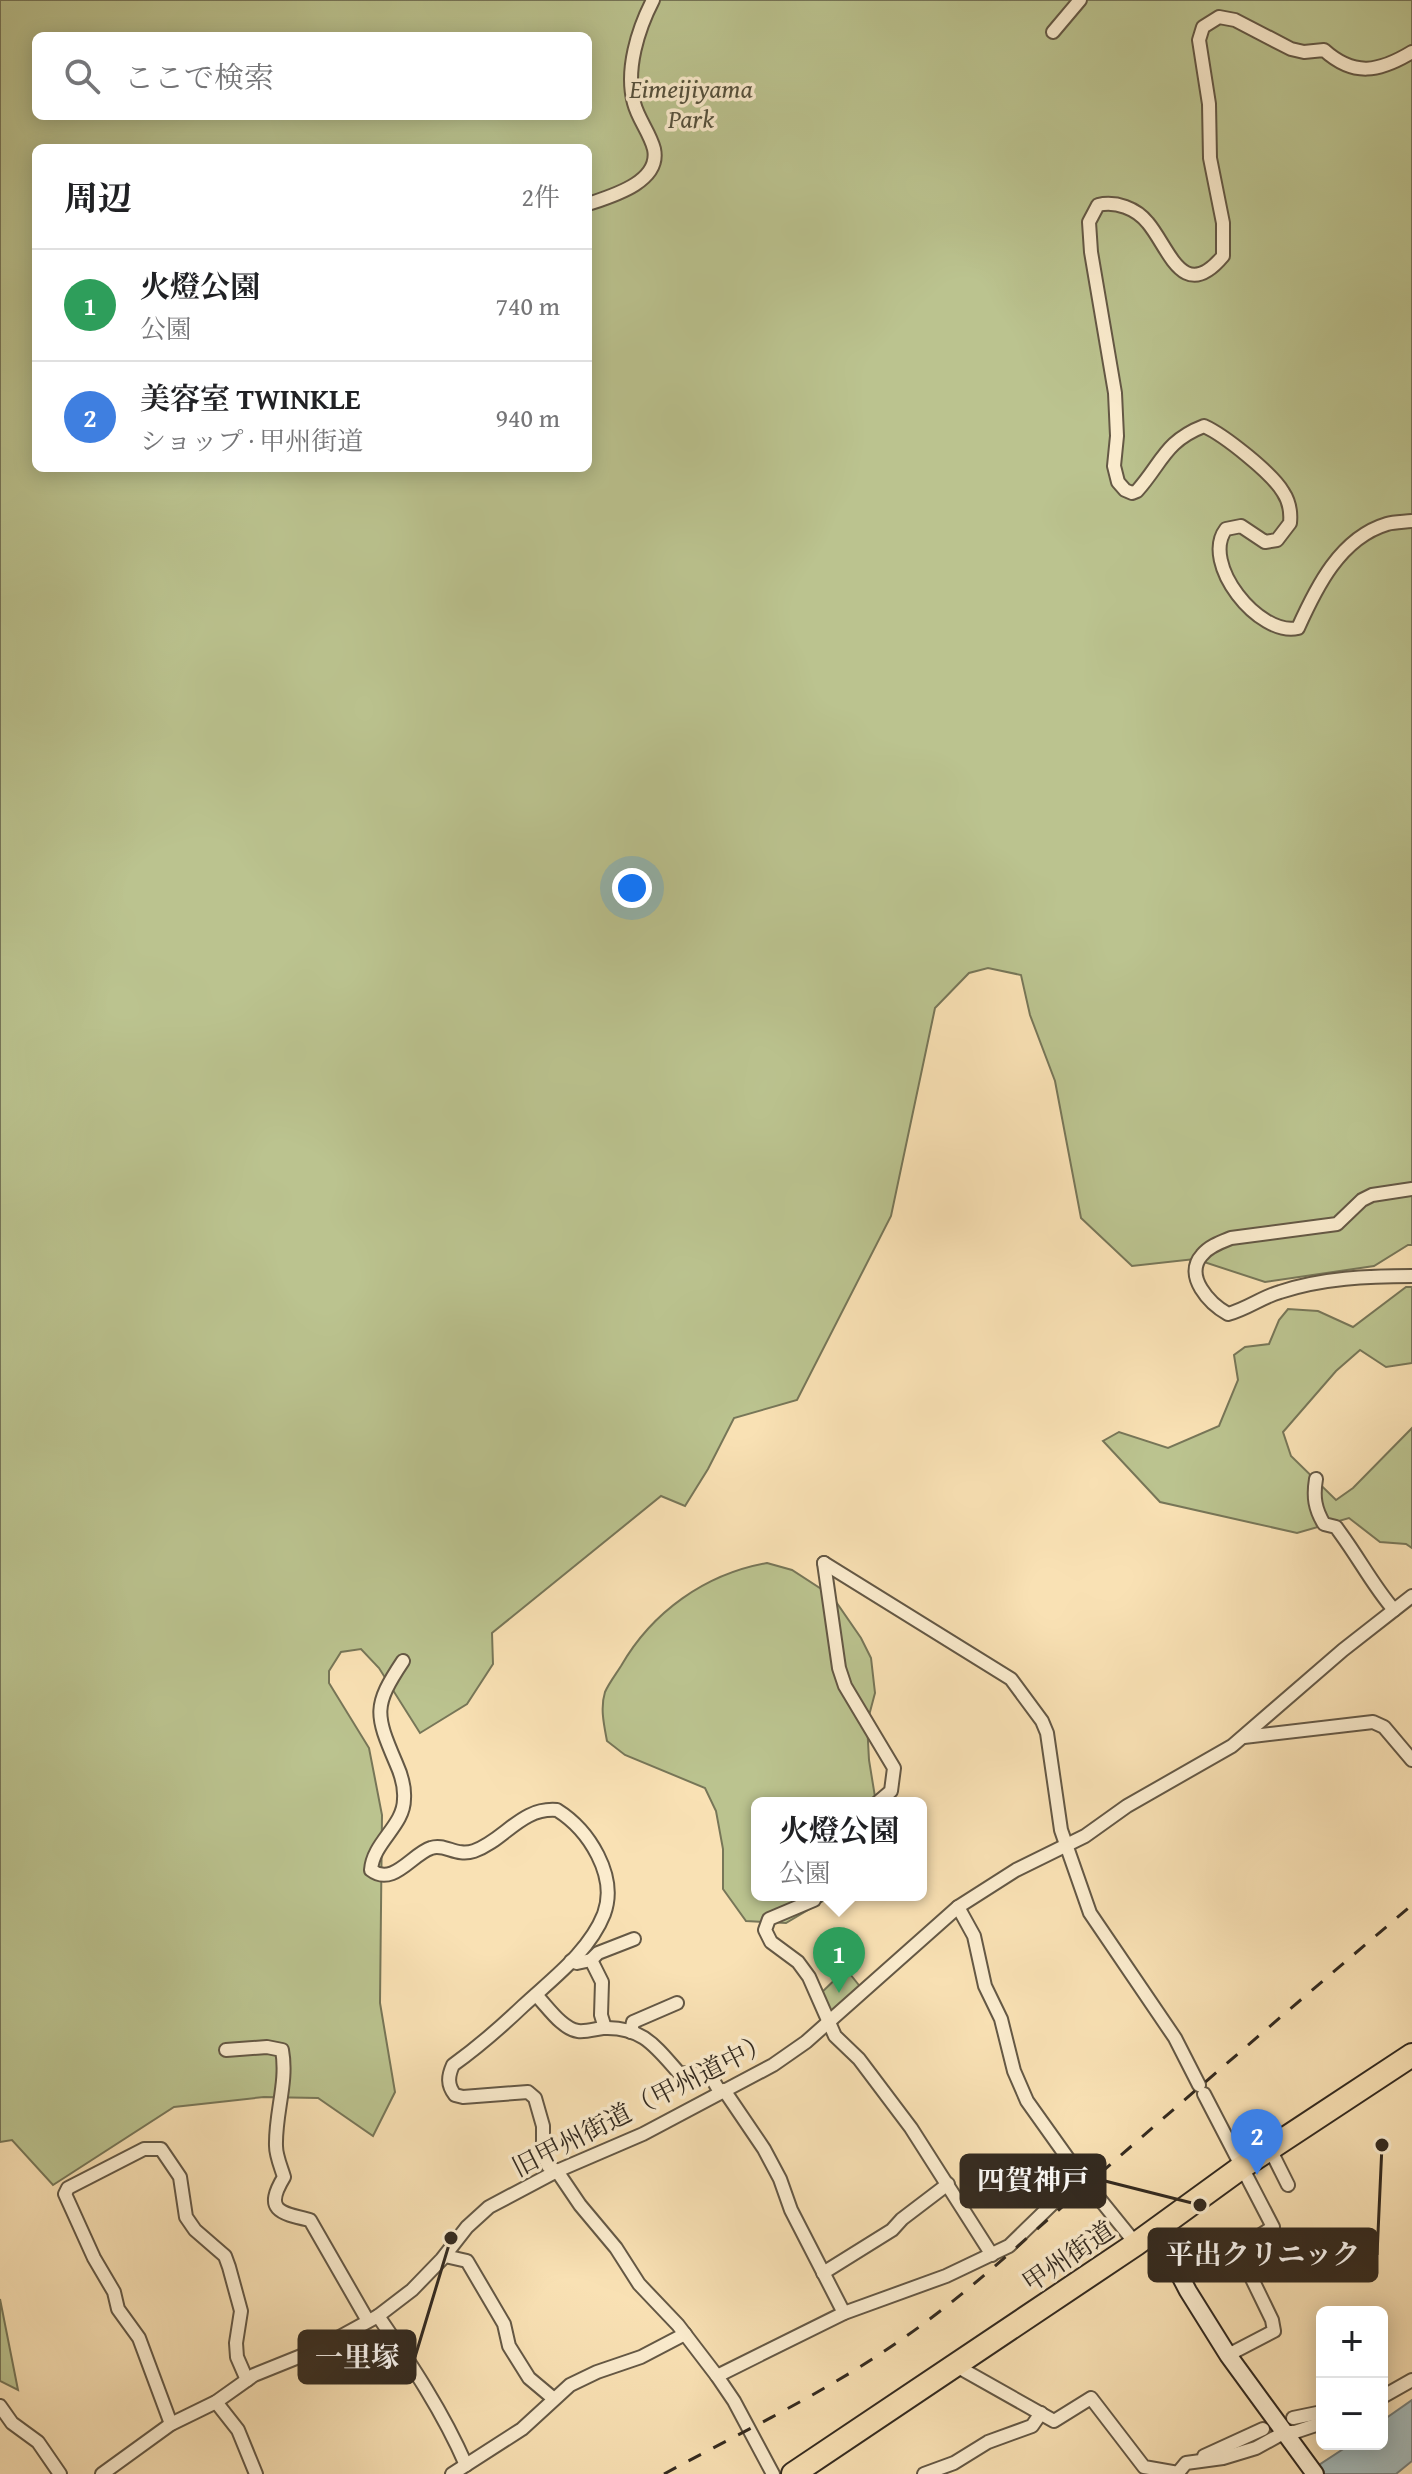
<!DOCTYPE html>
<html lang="ja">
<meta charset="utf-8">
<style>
:root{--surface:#fff;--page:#f2f2f2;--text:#202124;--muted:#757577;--line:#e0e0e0;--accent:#8f2418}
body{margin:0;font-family:"Gentium Book Plus","Noto Serif JP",serif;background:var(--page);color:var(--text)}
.controls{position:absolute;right:24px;bottom:24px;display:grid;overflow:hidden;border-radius:12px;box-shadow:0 4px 20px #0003}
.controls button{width:72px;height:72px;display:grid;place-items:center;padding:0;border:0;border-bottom:2px solid var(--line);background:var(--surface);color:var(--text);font:40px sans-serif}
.you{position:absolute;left:632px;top:888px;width:28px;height:28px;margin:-20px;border:6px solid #fff;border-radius:50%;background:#1a73e8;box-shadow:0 0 0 12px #1a73e833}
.badge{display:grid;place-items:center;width:52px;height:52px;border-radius:50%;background:var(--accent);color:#fff;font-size:26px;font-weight:700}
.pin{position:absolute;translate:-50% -66px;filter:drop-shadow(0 2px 4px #0008)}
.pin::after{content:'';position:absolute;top:42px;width:28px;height:24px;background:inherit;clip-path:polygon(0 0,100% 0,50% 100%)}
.popup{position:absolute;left:751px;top:1797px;width:176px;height:104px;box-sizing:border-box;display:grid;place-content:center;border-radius:12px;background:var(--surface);filter:drop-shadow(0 2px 6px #0005);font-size:26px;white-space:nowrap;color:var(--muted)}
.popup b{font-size:30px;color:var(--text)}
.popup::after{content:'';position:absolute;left:50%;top:100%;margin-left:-16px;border:16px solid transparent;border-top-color:var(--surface)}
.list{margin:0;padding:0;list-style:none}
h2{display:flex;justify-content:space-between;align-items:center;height:104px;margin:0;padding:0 32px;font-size:34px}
h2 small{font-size:26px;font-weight:400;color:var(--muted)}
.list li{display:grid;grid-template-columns:52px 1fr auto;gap:24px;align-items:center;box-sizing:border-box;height:112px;padding:0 32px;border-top:2px solid var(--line)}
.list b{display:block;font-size:30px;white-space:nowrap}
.list p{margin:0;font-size:26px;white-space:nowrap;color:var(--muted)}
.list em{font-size:26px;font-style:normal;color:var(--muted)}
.icon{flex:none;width:44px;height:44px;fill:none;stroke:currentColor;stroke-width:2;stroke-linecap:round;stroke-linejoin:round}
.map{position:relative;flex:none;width:1412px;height:2474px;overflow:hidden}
.search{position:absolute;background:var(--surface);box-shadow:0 4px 20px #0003;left:32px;top:32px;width:560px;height:88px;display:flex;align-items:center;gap:20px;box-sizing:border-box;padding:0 28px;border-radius:12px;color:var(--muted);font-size:30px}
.panel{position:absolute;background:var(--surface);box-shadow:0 4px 20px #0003;left:32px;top:144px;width:560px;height:328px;border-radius:12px}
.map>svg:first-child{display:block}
</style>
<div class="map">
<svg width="1412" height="2474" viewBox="0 0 1412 2474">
<rect width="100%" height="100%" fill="#f9e1b4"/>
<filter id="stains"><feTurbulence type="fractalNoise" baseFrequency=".0025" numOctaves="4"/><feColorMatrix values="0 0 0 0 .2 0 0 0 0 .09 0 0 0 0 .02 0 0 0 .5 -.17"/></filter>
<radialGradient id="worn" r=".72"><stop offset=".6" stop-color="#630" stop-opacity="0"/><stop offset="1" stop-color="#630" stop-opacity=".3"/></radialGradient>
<g fill="#bbc38f" stroke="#777658" stroke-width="2" fill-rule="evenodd">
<path d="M0,0H1412V1245H1408L1374,1266L1265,1282L1195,1259L1132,1266L1081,1218L1055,1081L1030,1015L1021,975L988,968L969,973L935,1008L891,1216L797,1400L734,1418L708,1469L685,1506L661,1496L492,1633L493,1664L467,1704L420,1733L379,1668L361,1649L341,1652L329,1671V1683L369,1748L382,1815L380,2003L395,2092L373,2136L318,2098L264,2097L174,2107L53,2185L12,2140L0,2142ZM36,36H588V116H36ZM36,148H588V468H36Z"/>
<path d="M1406,1287H1412V1363L1386,1367L1360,1350L1336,1371L1283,1432L1291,1456L1336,1500L1353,1488L1412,1428V1548L1406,1544L1380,1542L1349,1518L1297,1533L1160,1502L1103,1441L1119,1432L1168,1448L1219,1426L1238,1380L1234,1355L1245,1347L1269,1344L1279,1320L1288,1309L1318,1311L1353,1327Z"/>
<path d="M767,1563L792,1570L832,1596L861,1638L871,1658L875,1693L867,1723L869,1760L876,1803H757V1895H833L786,1923L746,1921L723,1889V1849L716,1811L705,1788L625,1755L607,1741C604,1725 600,1708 605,1692C609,1683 616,1674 621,1666C652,1612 705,1574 767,1563Z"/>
<path d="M846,1969L862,1989L830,2015L819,1995Z"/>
<path d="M0,2299L18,2390L0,2381Z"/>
</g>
<path fill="#a5bab9" stroke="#77807c" stroke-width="2" d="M1412,2400V2461L1396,2474H1305L1351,2444H1382V2421Z"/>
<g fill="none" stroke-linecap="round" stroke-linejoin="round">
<g stroke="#645845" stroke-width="16">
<g id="street">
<path d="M1053,32L1080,0"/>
<path d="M1412,52C1379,72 1354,77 1324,50L1304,52L1291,49L1235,20L1219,17L1203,27L1199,40L1209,104L1210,158L1223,223V256C1183,304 1169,248 1148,223C1136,208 1116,201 1098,205L1089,222L1091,252L1115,393L1117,436L1114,466L1118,482L1125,490L1132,493L1137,491C1162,463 1165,441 1204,426C1224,435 1272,473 1283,492C1289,501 1291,513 1290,523L1277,540L1265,542L1241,526L1226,529C1200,563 1259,637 1298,628C1316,588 1340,538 1387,524C1394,522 1404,522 1412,521"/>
<path d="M588,204C612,196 661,182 654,149C650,133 638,119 634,103C625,70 638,29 653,0"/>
<path d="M1412,1189L1372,1195L1362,1200L1337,1224L1231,1238C1221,1242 1209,1246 1202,1255C1183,1276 1210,1304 1228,1314C1247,1309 1262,1297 1280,1292C1322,1278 1368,1276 1412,1276"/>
<path d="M1316,1479C1313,1497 1315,1509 1324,1524L1336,1527L1341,1534C1360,1560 1374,1587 1394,1610"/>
<path d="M824,1563L1011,1679L1042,1721L1047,1733L1061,1830L1090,1913L1175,2038L1199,2085"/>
<path d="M824,1563L839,1668L845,1686L894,1768L891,1791L877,1803"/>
<path d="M403,1661C373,1706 375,1714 396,1763C401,1774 405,1786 404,1799C404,1826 373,1842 371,1870C393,1887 412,1854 431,1848C445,1843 456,1857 474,1851C505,1840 521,1807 557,1810C589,1830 618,1876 604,1914C589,1952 552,1979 523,2006C501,2027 478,2047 453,2065C448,2076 447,2085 455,2095L463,2097L528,2092L535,2098L543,2126V2154L548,2166L557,2171L580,2205L616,2248L639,2284L678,2325L717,2376L734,2401L773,2474"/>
<path d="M1244,1737L1373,1722L1384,1727L1412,1760"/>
<path d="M816,1895L814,1900L769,1919L765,1930L771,1942L798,1962L809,1977L835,2036L859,2059L911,2128L992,2255"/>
<path d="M958,1907L974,1936L985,1986L1001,2019L1014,2071L1027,2101L1084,2181"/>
<path d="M591,1960L598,1953L634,1939"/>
<path d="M571,1961L577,1963L591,1960L602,1982L601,2015L605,2028"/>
<path d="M536,1995C547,2006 562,2029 578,2031C586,2032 595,2029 603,2028C642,2026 656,2047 679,2073L710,2075L720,2092"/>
<path d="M631,2032L633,2022L677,2003"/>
<path d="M226,2050L267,2047L282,2050C288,2082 275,2113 276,2146C276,2156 281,2167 284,2177C264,2210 279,2213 310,2220L368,2321"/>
<path d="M724,2090L764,2149L780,2179L791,2210L844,2313"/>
<path d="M1204,2094L1273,2227L1238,2250L1272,2320L1274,2331L1228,2355"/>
<path d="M1270,2149L1288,2185"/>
<path d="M1094,2192L1136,2244"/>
<path d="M445,2256L467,2261L504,2324L509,2346L529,2378L554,2399"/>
<path d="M823,2273L892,2230L902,2219L948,2184"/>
<path d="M378,2316C411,2364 443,2412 466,2465"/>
<path d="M960,2368L1054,2421L1091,2398L1144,2467L1178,2473"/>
<path d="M717,2376L844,2313L946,2276L1009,2246L1080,2177"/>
<path d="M1382,2397L1412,2380"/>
<path d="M216,2402L238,2430L256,2474"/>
<path d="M0,2406L12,2423L38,2442L60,2474"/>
<path d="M1293,2418L1322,2412"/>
<path d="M171,2424L139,2338L118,2309L114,2292L94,2258L65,2194L68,2188L144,2149H161L180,2177L186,2217L195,2230L225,2256L229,2267L241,2311L236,2343L237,2357L247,2380"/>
<path d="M1204,2456L1263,2429"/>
<path d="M102,2474L171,2424L216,2402L254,2375L316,2350L378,2316L412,2290L442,2259L467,2227L489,2207L557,2171L643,2134L773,2065L806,2042L958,1907L1016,1870L1085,1836L1127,1806L1232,1746L1343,1650L1412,1596"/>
<path d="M452,2474L522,2429L570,2385L597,2372L641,2357L685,2334"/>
<path d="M924,2474L954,2463L988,2442L1032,2426L1041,2413"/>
<path d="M1177,2474L1186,2463L1223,2458L1256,2448L1285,2432H1295L1322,2423"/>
</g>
</g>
<g stroke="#332a20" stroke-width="20">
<path id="secondary" d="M1156,2230L1188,2291L1228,2355L1315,2474"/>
</g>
<g stroke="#332a20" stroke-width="26">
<path id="highway" d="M793,2474L1136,2244L1242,2167L1412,2055"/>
</g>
<use href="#street" stroke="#fbecce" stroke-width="12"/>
<use href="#secondary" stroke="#fbecce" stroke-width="16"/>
<use href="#highway" stroke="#f9e1b4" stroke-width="22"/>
<path stroke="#332a20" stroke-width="3" stroke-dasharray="14 14" stroke-linecap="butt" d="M664,2474C738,2434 816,2397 886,2350C962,2300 1027,2237 1096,2177C1200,2086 1306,1995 1412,1905"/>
</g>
<g text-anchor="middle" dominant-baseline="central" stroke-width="7" stroke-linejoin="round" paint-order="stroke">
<g font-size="26" font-style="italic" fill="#55503c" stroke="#fbecce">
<text x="691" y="88">Eimeijiyama<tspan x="691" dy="30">Park</tspan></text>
</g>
<g font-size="26" fill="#332a20" stroke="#fbecce">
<text transform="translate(641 2104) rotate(-27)">旧甲州街道（甲州道中）</text>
<text transform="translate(1068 2256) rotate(-34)">甲州街道</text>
</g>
</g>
<path fill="none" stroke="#332a20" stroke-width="3" d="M1200 2205L1105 2181M1382 2145L1377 2255M451 2238L415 2357"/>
<g fill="#332a20" stroke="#fbecce" stroke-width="3">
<circle cx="1200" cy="2205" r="8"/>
<circle cx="1382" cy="2145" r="8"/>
<circle cx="451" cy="2238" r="8"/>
</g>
<g fill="#332a20" stroke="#332a20" stroke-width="3">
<rect x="961" y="2155" width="144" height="52" rx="8"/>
<rect x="1149" y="2229" width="228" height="52" rx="8"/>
<rect x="299" y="2331" width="116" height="52" rx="8"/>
</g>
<g font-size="28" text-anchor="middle" font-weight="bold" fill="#fff">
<text x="1033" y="2190">四賀神戸</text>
<text x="1263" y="2264">平出クリニック</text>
<text x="357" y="2367">一里塚</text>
</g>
<rect width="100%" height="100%" filter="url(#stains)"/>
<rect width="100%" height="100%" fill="url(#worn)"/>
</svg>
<div class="controls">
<button>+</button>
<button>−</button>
</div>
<div class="you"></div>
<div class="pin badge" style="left:839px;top:1993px;background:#2e9e5b">1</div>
<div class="popup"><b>火燈公園</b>公園</div>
<div class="pin badge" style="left:1257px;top:2175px;background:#3f7fe0">2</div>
<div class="search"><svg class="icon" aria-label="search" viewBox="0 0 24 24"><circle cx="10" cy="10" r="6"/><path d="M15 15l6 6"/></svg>ここで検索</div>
<section class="panel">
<h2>周辺<small>2件</small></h2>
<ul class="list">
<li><span class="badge" style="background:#2e9e5b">1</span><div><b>火燈公園</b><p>公園</p></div><em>740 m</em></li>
<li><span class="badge" style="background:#3f7fe0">2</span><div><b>美容室 TWINKLE</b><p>ショップ · 甲州街道</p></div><em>940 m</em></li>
</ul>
</section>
</div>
